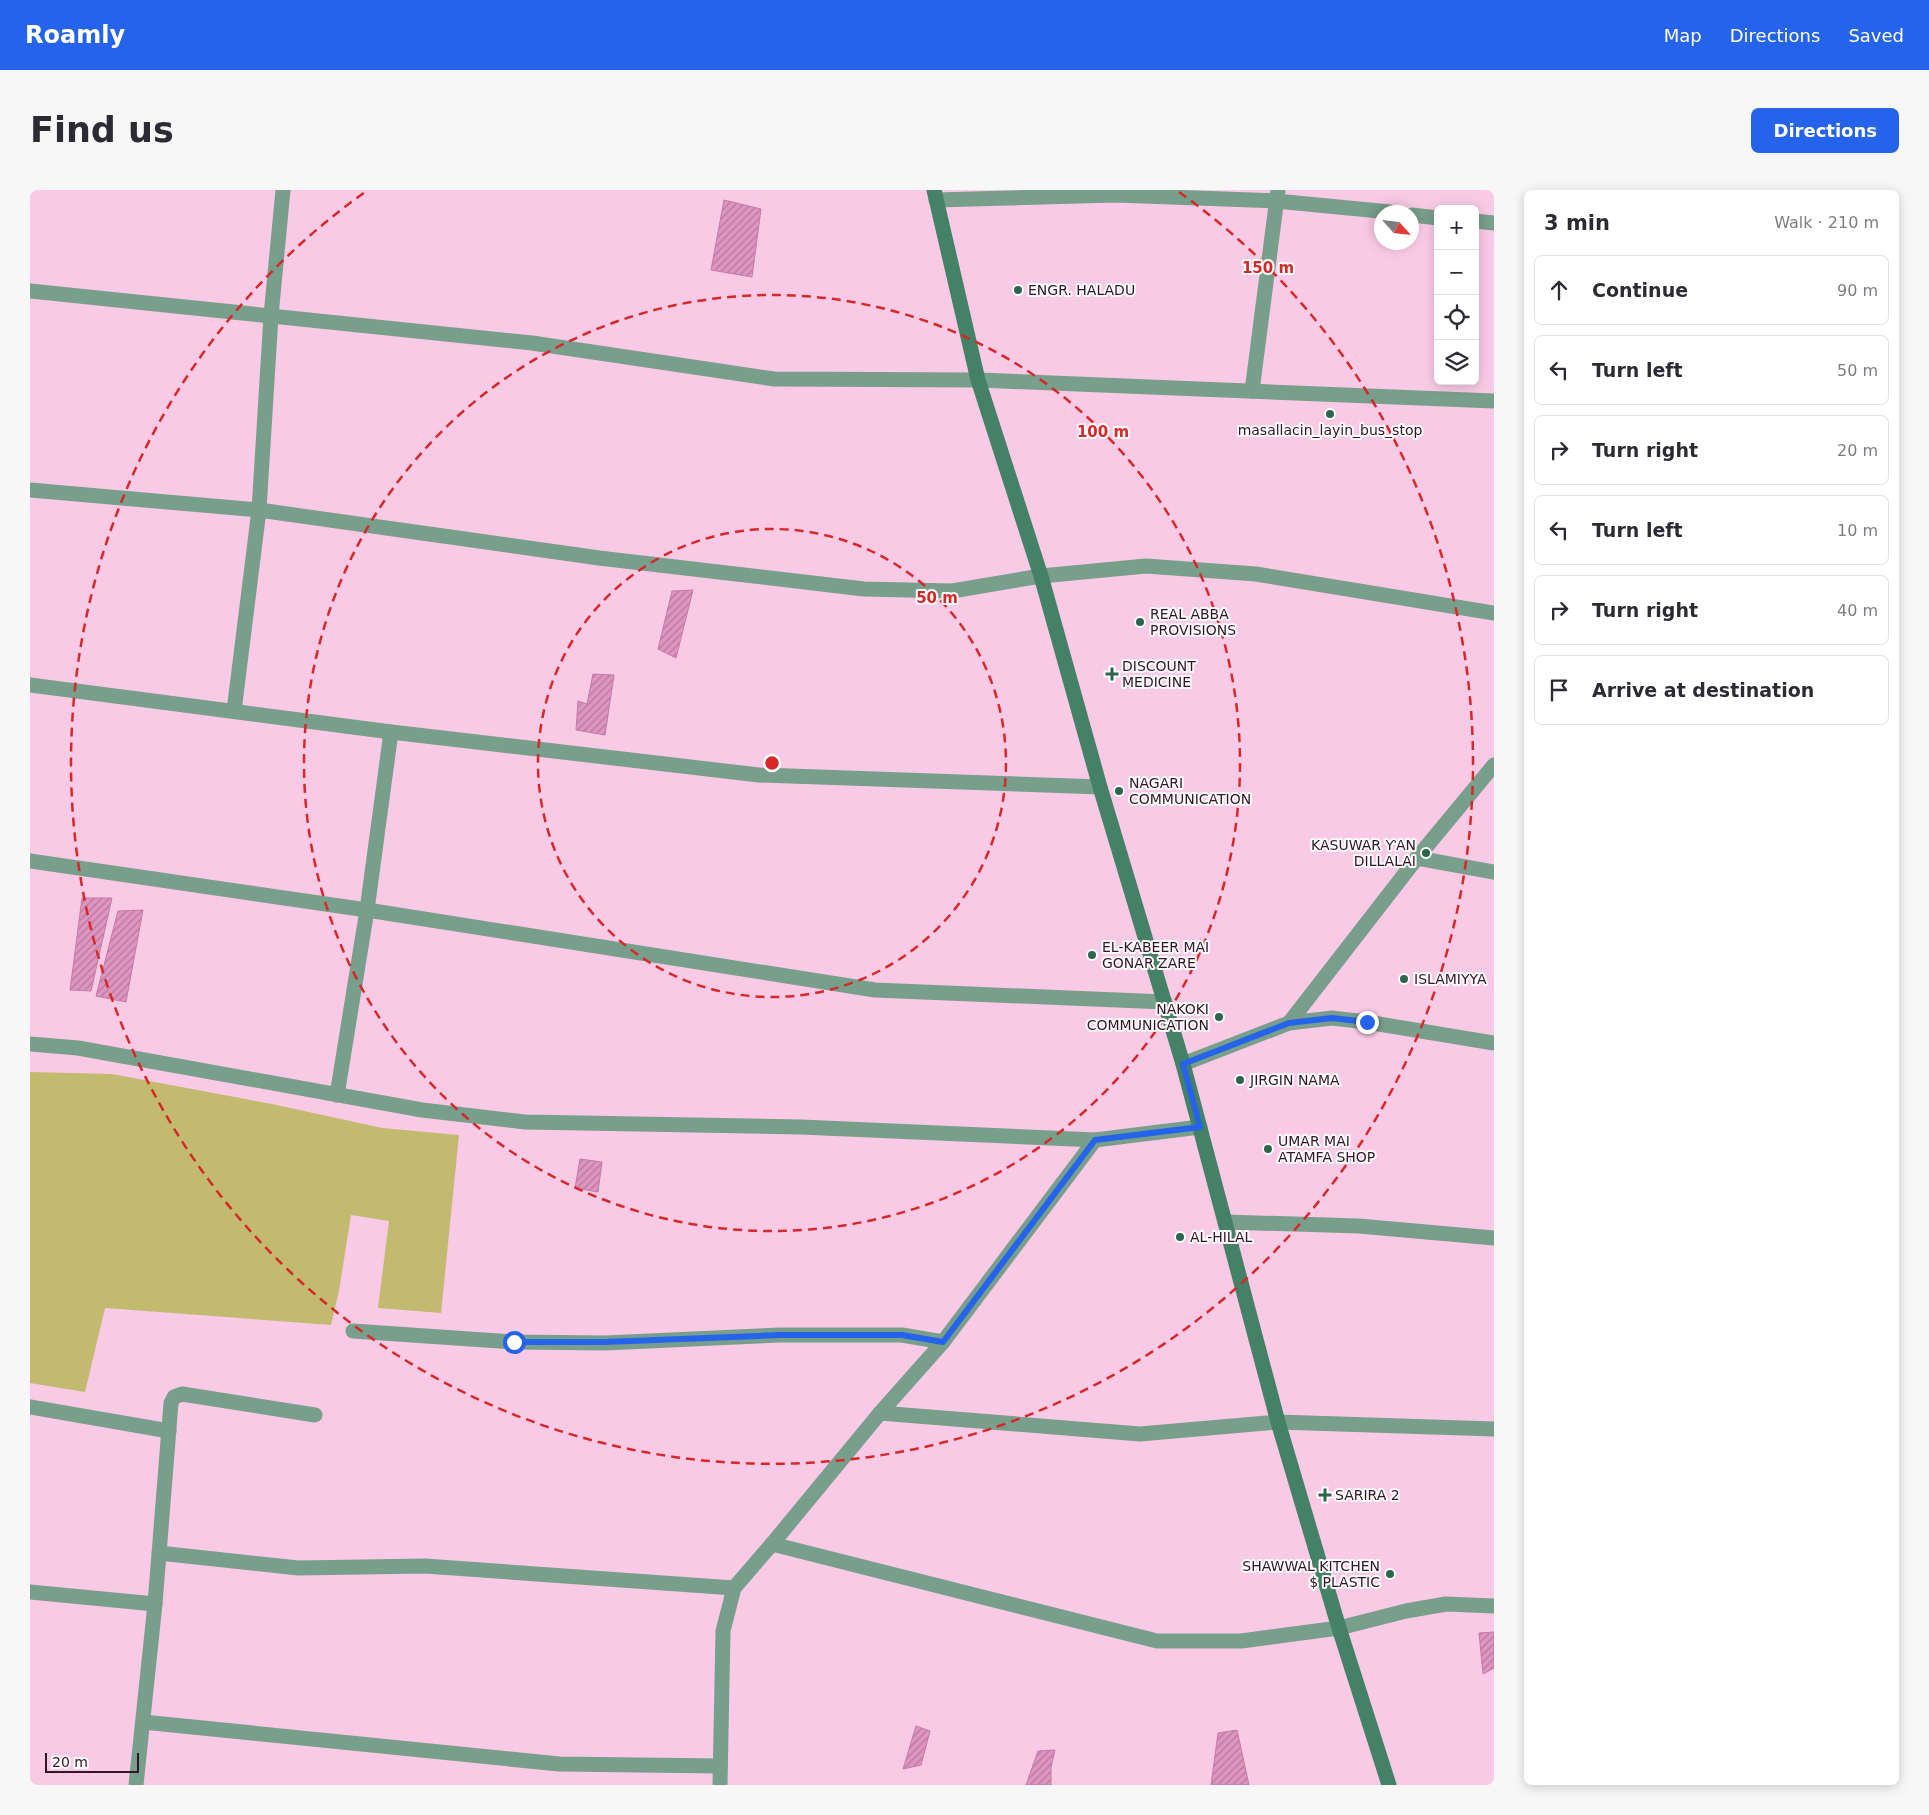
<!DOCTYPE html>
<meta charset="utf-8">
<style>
:root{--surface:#fff;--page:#f7f7f7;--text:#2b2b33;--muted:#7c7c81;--line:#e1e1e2;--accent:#2563eb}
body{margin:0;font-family:"DejaVu Sans",sans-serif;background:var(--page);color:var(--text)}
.controls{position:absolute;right:15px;top:15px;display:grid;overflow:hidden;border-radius:8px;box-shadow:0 2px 12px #0003}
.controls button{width:45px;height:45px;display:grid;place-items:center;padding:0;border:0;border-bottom:1px solid var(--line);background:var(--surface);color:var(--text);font:25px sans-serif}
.compass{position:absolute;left:1344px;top:15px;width:45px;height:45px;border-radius:50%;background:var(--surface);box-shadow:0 2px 12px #0003;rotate:117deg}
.scale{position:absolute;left:15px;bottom:12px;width:94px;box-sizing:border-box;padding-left:5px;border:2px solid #321627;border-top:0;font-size:14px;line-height:18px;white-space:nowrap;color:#321627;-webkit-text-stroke:4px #fbfbfb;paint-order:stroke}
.stop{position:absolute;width:15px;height:15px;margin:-11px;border:4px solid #2563eb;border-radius:50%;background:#fff}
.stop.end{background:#2563eb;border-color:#fff;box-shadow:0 1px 5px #0008}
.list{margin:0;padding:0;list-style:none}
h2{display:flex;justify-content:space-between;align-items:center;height:65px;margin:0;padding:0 20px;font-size:21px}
h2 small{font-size:16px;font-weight:400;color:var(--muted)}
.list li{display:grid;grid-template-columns:32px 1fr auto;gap:15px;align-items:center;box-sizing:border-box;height:70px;margin:0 10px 10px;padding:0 10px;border:1px solid var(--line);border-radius:8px}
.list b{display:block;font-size:19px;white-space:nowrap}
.list em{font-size:16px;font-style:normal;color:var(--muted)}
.icon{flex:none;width:28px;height:28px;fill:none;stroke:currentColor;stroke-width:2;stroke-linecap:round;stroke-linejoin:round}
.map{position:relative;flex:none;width:1464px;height:1595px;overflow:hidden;border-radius:8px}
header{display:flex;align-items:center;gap:30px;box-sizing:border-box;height:70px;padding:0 25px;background:var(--accent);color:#fff}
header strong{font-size:24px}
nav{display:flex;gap:28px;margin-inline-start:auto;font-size:18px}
.intro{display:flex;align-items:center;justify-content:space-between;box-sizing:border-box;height:120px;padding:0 30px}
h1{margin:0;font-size:35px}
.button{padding:12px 22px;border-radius:8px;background:var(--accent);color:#fff;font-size:18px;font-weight:700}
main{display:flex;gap:30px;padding:0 30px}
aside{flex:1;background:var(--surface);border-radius:8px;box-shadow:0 2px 12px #0003}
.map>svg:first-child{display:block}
</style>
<header>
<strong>Roamly</strong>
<nav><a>Map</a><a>Directions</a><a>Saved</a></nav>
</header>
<div class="intro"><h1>Find us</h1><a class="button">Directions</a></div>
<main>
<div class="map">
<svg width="1464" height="1595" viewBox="0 0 1464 1595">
<defs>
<pattern id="building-hatch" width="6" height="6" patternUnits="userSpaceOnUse" patternTransform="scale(1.25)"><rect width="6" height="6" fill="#de95c0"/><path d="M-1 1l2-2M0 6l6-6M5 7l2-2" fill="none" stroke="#b5799c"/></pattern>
</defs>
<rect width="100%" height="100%" fill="#f9cae5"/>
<path fill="#c2ba6e" d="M0,882L82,884L242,914L352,938L429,945L411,1123L348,1118L359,1031L321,1025L309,1101L301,1135L75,1118L55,1202L0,1193Z"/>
<g fill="url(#building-hatch)" stroke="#c27ba6">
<path d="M694,10L731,19L722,87L681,80Z"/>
<path d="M663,400L646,468L628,459L642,401Z"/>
<path d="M563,484L584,485L575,545L546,540L548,511L557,514Z"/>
<path d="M52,708H82L61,801L40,800Z"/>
<path d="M113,720L96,812L66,806L88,721Z"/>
<path d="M550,969L572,972L568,1002L545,998Z"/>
<path d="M1464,1442V1478L1453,1484L1449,1443Z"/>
<path d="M886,1536L900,1541L891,1575L873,1579Z"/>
<path d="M1207,1540L1219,1595H1181L1188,1543Z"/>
<path d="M1025,1560L1021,1577V1595H996L1008,1561Z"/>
</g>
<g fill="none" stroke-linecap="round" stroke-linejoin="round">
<g stroke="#789e8c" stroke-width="15">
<path d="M906,10L1086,5L1246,11L1360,22"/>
<path d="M1382,25L1408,28"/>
<path d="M1445,31L1464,33"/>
<path d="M0,101L502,153L744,189L948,190L1464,211"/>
<path d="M1222,201L1248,0"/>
<path d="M0,300L229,320L569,368L834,399L922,401L1011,386L1116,376L1226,384L1464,423"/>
<path d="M0,495L361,542L729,585L1070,597"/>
<path d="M204,521L229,320L241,126L253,0"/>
<path d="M1387,668L1464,682"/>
<path d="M0,671L337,720L845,800L1135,812"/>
<path d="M1259,833L1387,668L1464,575"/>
<path d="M0,854L48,858L392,920L495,932L771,937L1065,950L1170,937"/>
<path d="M1153,874L1259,833L1302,828L1337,832L1464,853"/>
<path d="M307,905L337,720L361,542"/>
<path d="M1195,1032L1329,1036L1464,1048"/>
<path d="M323,1141L484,1152L575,1153L750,1145H872L913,1152"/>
<path d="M0,1217L139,1241"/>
<path d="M850,1223L1110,1244L1248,1232L1464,1239"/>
<path d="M742,1354L1127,1451H1211L1309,1438L1376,1421L1416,1414L1464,1416"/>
<path d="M129,1363L268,1378L395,1376L704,1398"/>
<path d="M0,1402L125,1414"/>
<path d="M113,1532L529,1574L690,1576"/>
<path d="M106,1595L125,1414L141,1213L144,1207L152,1204L285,1225"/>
<path d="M690,1595L693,1441L704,1398L742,1354L850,1223L913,1152L1065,950"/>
</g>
<path stroke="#458166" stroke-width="15" d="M904,0L948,190L1011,386L1070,597L1153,874L1248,1232L1309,1438L1359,1595"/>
</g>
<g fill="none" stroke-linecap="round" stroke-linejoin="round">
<path stroke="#2563eb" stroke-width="6" d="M484,1152H575L750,1145H872L913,1152L1065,950L1170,937L1153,874L1259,833L1302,828L1337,832"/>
</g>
<g fill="none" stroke="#d62828" stroke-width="2.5" stroke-dasharray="9 6">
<circle cx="742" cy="573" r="234"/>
<circle cx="742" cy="573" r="468"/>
<path d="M1149 2A701 701 0 1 1 335 2"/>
</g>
<g fill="#2c644c" stroke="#fbfbfb" stroke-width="2">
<circle cx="988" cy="100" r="5"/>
<circle cx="1300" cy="224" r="5"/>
<circle cx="1110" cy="432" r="5"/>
<path d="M1079.5 476.5h5v5h5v5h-5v5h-5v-5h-5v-5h5z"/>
<circle cx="1089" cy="601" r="5"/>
<circle cx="1396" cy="663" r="5"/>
<circle cx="1062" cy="765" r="5"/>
<circle cx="1374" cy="789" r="5"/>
<circle cx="1189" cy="827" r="5"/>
<circle cx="1210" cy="890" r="5"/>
<circle cx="1238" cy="959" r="5"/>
<circle cx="1150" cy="1047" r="5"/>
<path d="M1292.5 1297.5h5v5h5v5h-5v5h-5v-5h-5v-5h5z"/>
<circle cx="1360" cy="1384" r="5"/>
</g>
<g text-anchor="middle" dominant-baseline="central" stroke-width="4" stroke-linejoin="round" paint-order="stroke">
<g font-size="14" fill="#321627" stroke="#fbfbfb" text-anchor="start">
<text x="998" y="100">ENGR. HALADU</text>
<text x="1300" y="240" text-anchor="middle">masallacin_layin_bus_stop</text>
<text x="1120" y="424">REAL ABBA<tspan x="1120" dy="16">PROVISIONS</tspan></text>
<text x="1092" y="476">DISCOUNT<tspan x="1092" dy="16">MEDICINE</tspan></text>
<text x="1099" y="593">NAGARI<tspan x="1099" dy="16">COMMUNICATION</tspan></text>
<text x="1386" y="655" text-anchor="end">KASUWAR ƳAN<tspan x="1386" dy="16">DILLALAI</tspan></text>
<text x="1072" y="757">EL-KABEER MAI<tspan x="1072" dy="16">GONAR ZARE</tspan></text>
<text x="1384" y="789">ISLAMIYYA</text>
<text x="1179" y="819" text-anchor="end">NAKOKI<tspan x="1179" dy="16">COMMUNICATION</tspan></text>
<text x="1220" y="890">JIRGIN NAMA</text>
<text x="1248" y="951">UMAR MAI<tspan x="1248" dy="16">ATAMFA SHOP</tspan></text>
<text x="1160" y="1047">AL-HILAL</text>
<text x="1305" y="1305">SARIRA 2</text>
<text x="1350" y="1376" text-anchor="end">SHAWWAL KITCHEN<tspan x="1350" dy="16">$ PLASTIC</tspan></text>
</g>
</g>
<circle cx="742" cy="573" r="8" fill="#d62828" stroke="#fbfbfb" stroke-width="2.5"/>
<g font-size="15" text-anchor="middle" font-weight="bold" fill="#d62828" stroke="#fbfbfb" stroke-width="4" stroke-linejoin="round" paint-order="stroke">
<text x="1238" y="83">150 m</text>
<text x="1073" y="247">100 m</text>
<text x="907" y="413">50 m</text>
</g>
</svg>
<div class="controls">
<button>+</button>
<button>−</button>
<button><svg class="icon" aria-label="locate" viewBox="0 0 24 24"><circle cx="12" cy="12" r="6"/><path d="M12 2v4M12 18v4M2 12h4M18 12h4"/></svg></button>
<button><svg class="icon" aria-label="layers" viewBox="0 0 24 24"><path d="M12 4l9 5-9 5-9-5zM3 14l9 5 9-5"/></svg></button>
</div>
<svg class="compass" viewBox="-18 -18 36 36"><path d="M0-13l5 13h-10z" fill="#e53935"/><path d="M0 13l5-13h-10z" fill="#7c7c81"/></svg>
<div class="scale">20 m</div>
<div class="stop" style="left:484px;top:1152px"></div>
<div class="stop end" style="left:1337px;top:832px"></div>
</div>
<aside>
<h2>3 min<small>Walk · 210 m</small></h2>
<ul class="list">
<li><svg class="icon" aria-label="ahead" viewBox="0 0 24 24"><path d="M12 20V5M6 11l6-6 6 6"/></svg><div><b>Continue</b></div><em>90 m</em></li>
<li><svg class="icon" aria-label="left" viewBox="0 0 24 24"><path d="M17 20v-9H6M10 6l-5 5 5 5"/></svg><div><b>Turn left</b></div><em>50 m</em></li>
<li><svg class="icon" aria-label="right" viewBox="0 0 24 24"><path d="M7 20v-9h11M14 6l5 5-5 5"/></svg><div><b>Turn right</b></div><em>20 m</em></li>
<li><svg class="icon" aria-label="left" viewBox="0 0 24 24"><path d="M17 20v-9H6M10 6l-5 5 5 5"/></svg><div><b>Turn left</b></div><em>10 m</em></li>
<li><svg class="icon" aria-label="right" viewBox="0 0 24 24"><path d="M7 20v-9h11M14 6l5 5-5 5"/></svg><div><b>Turn right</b></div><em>40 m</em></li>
<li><svg class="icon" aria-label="arrive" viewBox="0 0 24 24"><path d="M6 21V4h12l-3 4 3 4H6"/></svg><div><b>Arrive at destination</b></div></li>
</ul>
</aside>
</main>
